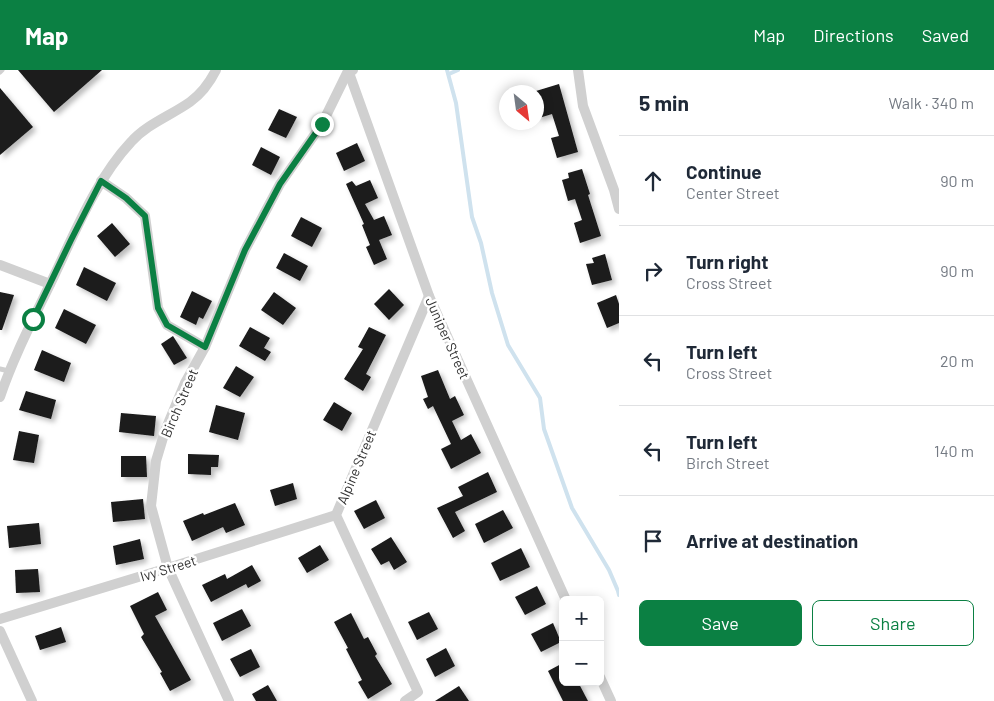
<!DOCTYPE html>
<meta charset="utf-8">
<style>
:root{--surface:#fff;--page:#f2f2f3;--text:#1f2937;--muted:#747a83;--line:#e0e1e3;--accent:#0b8043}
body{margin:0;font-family:Barlow,sans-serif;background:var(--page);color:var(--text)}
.controls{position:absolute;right:15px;bottom:15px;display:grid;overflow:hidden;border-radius:8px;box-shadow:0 2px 12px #0003}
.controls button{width:45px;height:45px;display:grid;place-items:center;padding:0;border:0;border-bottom:1px solid var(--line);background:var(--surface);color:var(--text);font:25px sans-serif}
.compass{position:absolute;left:499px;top:15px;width:45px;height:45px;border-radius:50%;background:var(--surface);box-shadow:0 2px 12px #0003;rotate:151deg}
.stop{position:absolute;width:15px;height:15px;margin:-11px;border:4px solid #0b8043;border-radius:50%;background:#fff}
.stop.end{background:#0b8043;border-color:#fff;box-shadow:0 1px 5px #0008}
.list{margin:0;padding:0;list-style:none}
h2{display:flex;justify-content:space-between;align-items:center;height:65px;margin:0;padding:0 20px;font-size:21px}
h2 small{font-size:16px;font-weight:400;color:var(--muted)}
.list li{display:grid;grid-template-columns:32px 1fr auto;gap:15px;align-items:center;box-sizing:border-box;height:90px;padding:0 20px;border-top:1px solid var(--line)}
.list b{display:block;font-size:19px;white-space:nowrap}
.list p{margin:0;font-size:16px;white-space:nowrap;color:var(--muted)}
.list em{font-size:16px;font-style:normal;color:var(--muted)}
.actions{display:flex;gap:10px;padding:15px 20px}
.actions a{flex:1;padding:11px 0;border:1px solid var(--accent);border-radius:8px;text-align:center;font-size:18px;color:var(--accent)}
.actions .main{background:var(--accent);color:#fff}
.icon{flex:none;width:28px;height:28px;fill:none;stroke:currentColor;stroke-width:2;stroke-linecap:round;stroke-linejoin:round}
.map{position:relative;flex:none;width:619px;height:631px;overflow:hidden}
header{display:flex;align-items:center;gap:30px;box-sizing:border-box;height:70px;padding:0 25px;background:var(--accent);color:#fff}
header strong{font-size:24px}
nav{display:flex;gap:28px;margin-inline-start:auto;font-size:18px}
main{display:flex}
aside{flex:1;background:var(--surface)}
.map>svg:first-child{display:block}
</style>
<header>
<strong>Map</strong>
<nav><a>Map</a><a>Directions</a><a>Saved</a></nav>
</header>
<main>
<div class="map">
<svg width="619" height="631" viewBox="0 0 619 631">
<defs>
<filter id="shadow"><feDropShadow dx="3.5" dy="3.5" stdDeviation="2.5" flood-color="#0004"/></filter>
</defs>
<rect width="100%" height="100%" fill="#fff"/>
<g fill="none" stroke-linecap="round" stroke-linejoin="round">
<g stroke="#cfe2ee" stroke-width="4">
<path d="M447,0L456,33L472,147L481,173L492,223L508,275L540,328L544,359L572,438L609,500L618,521L619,525"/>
<path d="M449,4L458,0"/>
</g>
</g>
<g fill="#1a1a1a" filter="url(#shadow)">
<path d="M18,0H102L54,42Z"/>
<path d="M559,14L578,82L557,88L551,68L559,66L552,44L539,48L536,41V21Z"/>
<path d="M0,18L33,57L0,85Z"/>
<path d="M279,39L297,47L286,68L268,60Z"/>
<path d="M357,73L365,91L344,101L336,83Z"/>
<path d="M261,77L280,87L271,105L252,95Z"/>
<path d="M582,99L590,124L588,125L601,166L580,173L574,153L582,150L575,129L568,131L562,110L569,108L568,103Z"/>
<path d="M370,110L378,128L365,134L374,150L384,146L392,165L379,170L387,189L374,195L366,177L370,175L362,155L364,154L346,114L352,111L356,116Z"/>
<path d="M301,147L322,158L312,177L291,166Z"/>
<path d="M112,153L130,174L115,187L97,166Z"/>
<path d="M284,183L308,196L300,211L276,198Z"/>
<path d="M605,184L612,210L592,215L586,194L594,193L592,188Z"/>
<path d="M84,197L116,213L107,231L76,215Z"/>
<path d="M389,219L404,235L389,250L374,234Z"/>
<path d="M192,221L212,231L203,249L199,247L196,255L180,247Z"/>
<path d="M0,222L14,225L2,260H0Z"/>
<path d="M274,222L296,238L283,255L261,240Z"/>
<path d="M616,225L619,234V253L607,258L597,233Z"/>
<path d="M64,239L96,255L86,274L55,258Z"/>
<path d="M250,257L270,268L264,278L271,282L265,291L239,276Z"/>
<path d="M369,257L386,265L366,304L371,307L363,321L344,309L363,279L358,277Z"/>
<path d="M173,266L187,288L174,295L161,274Z"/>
<path d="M42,280L71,293L64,312L34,300Z"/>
<path d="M236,296L254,307L240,327L223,318Z"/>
<path d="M438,300L450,329L455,326L464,345L452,351L461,370L471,364L481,383L451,399L441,379L451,374L433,336L428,339L423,329L428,327L421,306Z"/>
<path d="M26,321L56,330L51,349L19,340Z"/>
<path d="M334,332L352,343L342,361L323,350Z"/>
<path d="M216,335L245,343L238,370L209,362Z"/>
<path d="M121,343L156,346L154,366L119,362Z"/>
<path d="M19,361L39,365L34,393L13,390Z"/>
<path d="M188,384L219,385L218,397H211V405L188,404Z"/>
<path d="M121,386H146L147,407H121Z"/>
<path d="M488,402L497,422L455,442L465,461L453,468L437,438L463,426L458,417Z"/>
<path d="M293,413L297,429L275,436L270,420Z"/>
<path d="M143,429L145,449L113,452L111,432Z"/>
<path d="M376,430L385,448L364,459L354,441Z"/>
<path d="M235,433L245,455L226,463L223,457L192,471L183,451L203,443L204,445Z"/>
<path d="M503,440L513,458L484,473L475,454Z"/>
<path d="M39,453L41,474L9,478L7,456Z"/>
<path d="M391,467L407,492L394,500L389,491L381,495L371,479Z"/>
<path d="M140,469L144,489L116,495L113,476Z"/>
<path d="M320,475L329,490L307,503L298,488Z"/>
<path d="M521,478L530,497L500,511L491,493Z"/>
<path d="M252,495L261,511L248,518L246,514L211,532L202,515L225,504L227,509Z"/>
<path d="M38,499L40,522L16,523L15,500Z"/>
<path d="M537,516L546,534L525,545L515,527Z"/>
<path d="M158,522L167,540L155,546L191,610L170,621L160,603L162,602L141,567L144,564L130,536Z"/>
<path d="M242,539L251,556L222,571L213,553Z"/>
<path d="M429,542L438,559L417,570L408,552Z"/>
<path d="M351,543L364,569L368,567L377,584L375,586L392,614L368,629L358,612L362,610L346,579L348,578L334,552Z"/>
<path d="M553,553L561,572L541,582L531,564Z"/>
<path d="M61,557L66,572L40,580L35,566Z"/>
<path d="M446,578L455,596L435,607L426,589Z"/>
<path d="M251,579L260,597L240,607L230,589Z"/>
<path d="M563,593V612H578L588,631H563L548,601Z"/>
<path d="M268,615L277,631H256L252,624Z"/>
<path d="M459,616L469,631H435Z"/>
</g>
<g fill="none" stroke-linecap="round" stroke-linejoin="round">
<g stroke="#d0d0d0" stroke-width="5">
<path d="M0,2L2,0"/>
<path d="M0,299L9,301"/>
</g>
<g stroke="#d0d0d0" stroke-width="10">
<path d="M348,0L429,226L566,530"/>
<path d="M578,0L583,36L614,120L619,139"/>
<path d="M101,111L126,128L145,146L158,238L167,255L205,277"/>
<path d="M0,195L50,214"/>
<path d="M0,327C14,285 35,246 54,206C75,162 97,108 131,72C147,54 170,46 190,32C201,24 210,12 216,0"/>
<path d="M0,549L168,498L336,445"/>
<path d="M0,561L32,631"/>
<path d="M600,607L611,631"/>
<path d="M229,631L168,498L151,436L156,391L165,361L185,313L205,277L245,180L280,114L322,54L348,1L353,0"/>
<path d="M405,631L418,622L336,445L429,226"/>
</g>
</g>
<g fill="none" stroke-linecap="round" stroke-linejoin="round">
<path stroke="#0b8043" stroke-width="6" d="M33,249L71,170L101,111L126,128L145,146L158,238L167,255L205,277L245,180L280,114L322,54"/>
</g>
<g text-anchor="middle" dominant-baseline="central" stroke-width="5" stroke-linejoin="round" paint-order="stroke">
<g font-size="14" fill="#333" stroke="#fff">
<text transform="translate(448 268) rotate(66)">Juniper Street</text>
<text transform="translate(179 333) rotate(-67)">Birch Street</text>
<text transform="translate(356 397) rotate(-67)">Alpine Street</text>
<text transform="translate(168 498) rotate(-17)">Ivy Street</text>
</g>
</g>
</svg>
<div class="controls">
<button>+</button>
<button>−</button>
</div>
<svg class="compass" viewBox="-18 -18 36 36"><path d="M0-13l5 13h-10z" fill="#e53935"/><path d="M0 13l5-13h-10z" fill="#747a83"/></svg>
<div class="stop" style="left:33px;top:249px"></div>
<div class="stop end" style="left:322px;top:54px"></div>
</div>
<aside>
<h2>5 min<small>Walk · 340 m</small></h2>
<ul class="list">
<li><svg class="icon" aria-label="ahead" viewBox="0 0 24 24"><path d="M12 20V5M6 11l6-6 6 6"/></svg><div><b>Continue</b><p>Center Street</p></div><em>90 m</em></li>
<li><svg class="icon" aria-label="right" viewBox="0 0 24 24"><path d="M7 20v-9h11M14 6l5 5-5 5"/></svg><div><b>Turn right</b><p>Cross Street</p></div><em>90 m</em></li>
<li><svg class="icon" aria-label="left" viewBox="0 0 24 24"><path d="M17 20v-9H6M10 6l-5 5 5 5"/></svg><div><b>Turn left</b><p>Cross Street</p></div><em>20 m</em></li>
<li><svg class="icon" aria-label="left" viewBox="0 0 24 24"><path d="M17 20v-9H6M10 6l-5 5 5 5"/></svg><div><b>Turn left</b><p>Birch Street</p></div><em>140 m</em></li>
<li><svg class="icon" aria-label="arrive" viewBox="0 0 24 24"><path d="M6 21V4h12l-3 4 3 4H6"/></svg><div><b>Arrive at destination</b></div></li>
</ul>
<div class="actions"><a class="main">Save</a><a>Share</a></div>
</aside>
</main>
